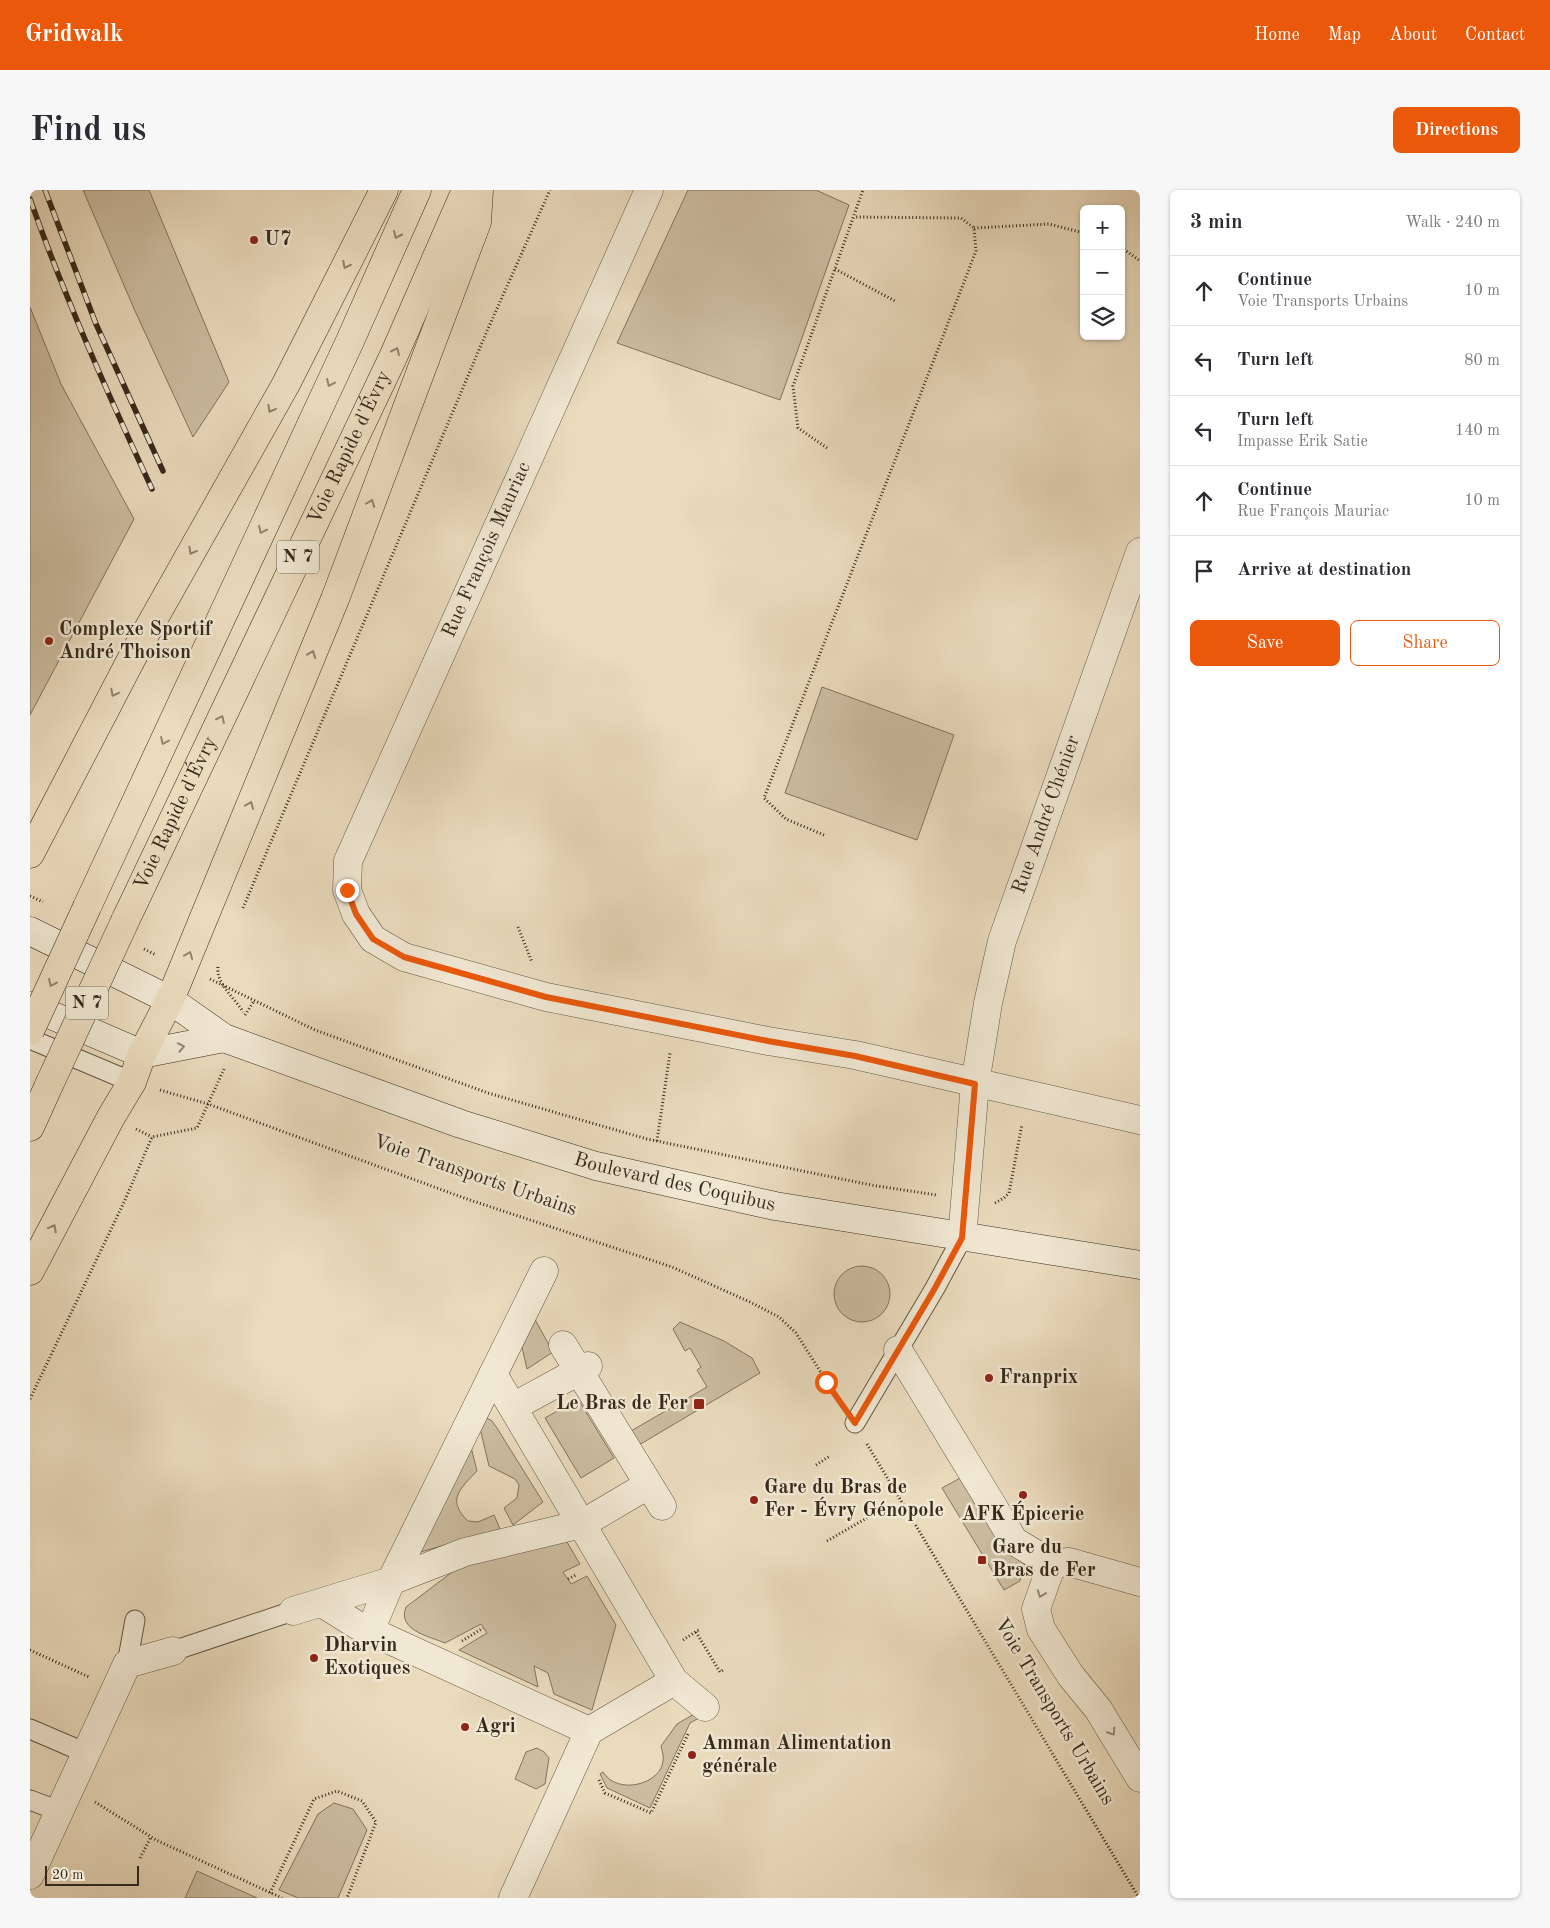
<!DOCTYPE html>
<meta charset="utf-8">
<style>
:root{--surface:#fff;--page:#f7f7f7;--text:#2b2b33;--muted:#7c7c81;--line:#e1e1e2;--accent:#ea580c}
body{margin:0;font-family:"Old Standard TT",serif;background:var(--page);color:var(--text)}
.controls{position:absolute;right:15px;top:15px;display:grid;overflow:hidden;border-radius:8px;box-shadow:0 1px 4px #0004}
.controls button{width:45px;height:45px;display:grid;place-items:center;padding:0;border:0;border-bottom:1px solid var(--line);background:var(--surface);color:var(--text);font:25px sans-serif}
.scale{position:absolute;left:15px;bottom:12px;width:94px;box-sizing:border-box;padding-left:5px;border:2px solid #37291b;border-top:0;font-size:14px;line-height:18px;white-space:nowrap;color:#37291b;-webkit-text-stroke:4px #f1e8d4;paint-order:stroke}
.stop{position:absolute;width:15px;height:15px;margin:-11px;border:4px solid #ea580c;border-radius:50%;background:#fff}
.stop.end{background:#ea580c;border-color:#fff;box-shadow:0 1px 5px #0008}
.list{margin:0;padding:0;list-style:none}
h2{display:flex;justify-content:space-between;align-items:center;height:65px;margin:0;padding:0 20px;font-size:21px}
h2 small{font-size:16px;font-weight:400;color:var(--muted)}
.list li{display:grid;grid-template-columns:32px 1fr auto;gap:15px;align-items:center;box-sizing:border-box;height:70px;padding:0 20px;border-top:1px solid var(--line)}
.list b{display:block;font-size:19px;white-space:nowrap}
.list p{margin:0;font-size:16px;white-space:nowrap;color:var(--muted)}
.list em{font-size:16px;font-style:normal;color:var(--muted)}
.actions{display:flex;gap:10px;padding:15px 20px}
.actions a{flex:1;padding:11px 0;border:1px solid var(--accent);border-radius:8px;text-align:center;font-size:18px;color:var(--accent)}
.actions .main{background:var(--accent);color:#fff}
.icon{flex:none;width:28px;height:28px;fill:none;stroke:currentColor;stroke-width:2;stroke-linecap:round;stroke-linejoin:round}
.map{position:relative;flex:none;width:1110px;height:1708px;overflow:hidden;border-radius:8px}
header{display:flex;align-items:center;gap:30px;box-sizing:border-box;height:70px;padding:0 25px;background:var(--accent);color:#fff}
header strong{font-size:24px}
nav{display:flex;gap:28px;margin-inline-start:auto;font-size:18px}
.intro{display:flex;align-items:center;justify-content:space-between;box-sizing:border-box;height:120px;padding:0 30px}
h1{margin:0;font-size:35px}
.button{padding:12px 22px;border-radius:8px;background:var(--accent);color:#fff;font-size:18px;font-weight:700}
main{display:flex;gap:30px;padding:0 30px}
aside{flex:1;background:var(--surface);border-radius:8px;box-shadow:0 1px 4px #0004}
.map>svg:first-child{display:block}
</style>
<header>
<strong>Gridwalk</strong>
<nav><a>Home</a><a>Map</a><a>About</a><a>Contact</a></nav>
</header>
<div class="intro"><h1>Find us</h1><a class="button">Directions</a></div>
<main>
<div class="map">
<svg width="1110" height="1708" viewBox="0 0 1110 1708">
<rect width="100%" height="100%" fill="#eadbbd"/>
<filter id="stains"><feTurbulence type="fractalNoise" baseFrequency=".004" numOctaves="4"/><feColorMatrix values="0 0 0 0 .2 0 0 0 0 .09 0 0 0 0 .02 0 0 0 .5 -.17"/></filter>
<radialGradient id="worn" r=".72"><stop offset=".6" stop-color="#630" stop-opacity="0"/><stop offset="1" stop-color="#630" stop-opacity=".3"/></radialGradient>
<g fill="#ccbda1" stroke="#82735e">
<path d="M53,0H119L199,192L163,247L105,121Z"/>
<path d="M658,0H786L819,15L750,210L587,153Z"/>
<path d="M0,117L31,194L104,329L0,525Z"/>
<path d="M792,497L924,545L887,650L755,603Z"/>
<circle cx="832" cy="1104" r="28"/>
<path d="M503,1126L523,1162L497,1179L492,1157Z"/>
<path d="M650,1132L694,1151L722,1168L730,1183L609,1255L601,1241L677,1197L667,1180L671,1177L660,1158L655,1161L643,1139Z"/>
<path d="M548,1209L584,1268L551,1288L515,1228Z"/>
<path d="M457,1228L462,1231L467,1238L513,1312L483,1335L474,1318L487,1308L489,1295L485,1289L459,1276L449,1234L451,1230Z"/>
<path d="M440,1253L447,1281C430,1299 416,1310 438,1331L448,1332L464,1325L470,1339L387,1363Z"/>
<path d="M932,1287L995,1371L990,1391L974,1400L912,1298Z"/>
<path d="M534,1347L550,1374L533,1382L541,1394L557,1386L586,1435L562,1520L524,1504L518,1483L504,1476L508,1497L429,1460L457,1443L451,1434L415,1453C398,1446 367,1440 376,1417L438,1370Z"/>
<path d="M671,1520L674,1525L660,1533L620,1618L577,1598L570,1584L573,1582C588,1606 631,1594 633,1571C634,1566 632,1561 631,1556L647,1534Z"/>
<path d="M507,1558L514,1562L519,1568L515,1594L506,1599L485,1589L496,1562Z"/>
<path d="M304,1613L323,1619L337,1640L308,1708H268L249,1700L288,1624Z"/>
<path d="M167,1681L227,1708H155Z"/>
</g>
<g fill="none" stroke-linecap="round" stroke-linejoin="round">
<g stroke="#645644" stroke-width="21">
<g id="lane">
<path d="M0,849L102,892"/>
<path d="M825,1233L905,1098L932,1048"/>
<path d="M143,1461L263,1421"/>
<path d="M97,1474L105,1430"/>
<path d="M0,1539L56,1563"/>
<path d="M0,1610L29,1621"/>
</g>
</g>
<g stroke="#645644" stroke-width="29">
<g id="street">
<path d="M619,0L318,671L317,700L326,724L343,749L374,767L516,807L738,851L825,865L1110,930"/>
<path id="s1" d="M932,1048L945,894L958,813L972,751L1110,362"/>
<path d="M533,1155L632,1316"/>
<path d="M868,1160L984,1351L1022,1374"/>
<path d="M463,1184L644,1491L675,1517"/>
<path d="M483,1217L558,1176"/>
<path d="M1110,1392L1039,1372L1022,1374L1006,1419L1011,1439L1041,1486L1068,1519L1110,1588"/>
<path d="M292,1413L327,1435L559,1541"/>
<path d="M263,1421L361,1391L514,1081"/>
<path d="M340,1441L361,1391L435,1362L552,1334L618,1295"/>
<path d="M559,1541L644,1491"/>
<path d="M0,1685L97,1474L143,1461"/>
<path d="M483,1708L559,1541"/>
</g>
</g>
<g stroke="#37291b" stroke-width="29">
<g id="secondary">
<path id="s2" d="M0,741L140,810L194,848L431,934L566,976L745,1016L1110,1075"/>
<path d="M0,816L112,864L194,848"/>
</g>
</g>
<g stroke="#37291b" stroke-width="29">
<g id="primary">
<path d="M0,664L104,464L256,194L354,0"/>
<path d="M57,717L320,151L387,0"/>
<path id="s3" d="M95,731L364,165L436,0"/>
<path d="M0,937L19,895"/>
<path d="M0,1081L81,927L102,892L112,864L140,810L305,409L447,32L449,0"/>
</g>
</g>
<g stroke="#37291b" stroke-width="3" stroke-dasharray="1 2.5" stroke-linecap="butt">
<path d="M944,38L1019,34L1054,43"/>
<path d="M1091,57L1110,71"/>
<path d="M805,79L865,111"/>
<path d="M797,258L768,238L763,196L833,0"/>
<path d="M794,645L756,629L734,608L946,61L944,38L931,28L824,27"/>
<path d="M0,706L13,712"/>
<path d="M213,718L457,141L520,0"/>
<path d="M488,737L502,772"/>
<path d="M114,759L126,765"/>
<path d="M188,777C186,794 205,808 213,822"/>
<path d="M180,789L285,840L458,903L617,949L841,995L906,1005"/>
<path d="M215,825L224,811"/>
<path d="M130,900L178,914L437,1009L642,1077L720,1112L749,1127L766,1143L809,1211"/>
<path d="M106,939L122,947"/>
<path d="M627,951L640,863"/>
<path d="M965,1013L974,1008L979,1003L992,934"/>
<path d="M0,1209L95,1010L122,947L167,938L194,879"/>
<path d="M837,1254L1109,1708"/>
<path d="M786,1275L800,1266"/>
<path d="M797,1351L837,1328"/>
<path d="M538,1389L546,1385"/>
<path d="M666,1442L690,1482L693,1480"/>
<path d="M653,1450L670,1439"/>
<path d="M432,1451L453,1438"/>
<path d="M0,1460L59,1487"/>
<path d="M569,1590L575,1603L621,1623L659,1542"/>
<path d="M65,1612L126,1650L252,1708"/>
<path d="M110,1668L121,1647"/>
<path d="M240,1703L284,1609L307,1601L332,1611L346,1632L317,1708"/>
</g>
<use href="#lane" stroke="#f1e8d4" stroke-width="19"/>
<use href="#street" stroke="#f1e8d4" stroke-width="28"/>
<use href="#secondary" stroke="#f1e8d4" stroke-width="28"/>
<use href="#primary" stroke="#eadbbd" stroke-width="28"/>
<g stroke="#37291b" stroke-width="5.5">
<g id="rail">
<path d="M15,0L66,134L133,281"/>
<path d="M0,9C35,108 78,204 122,299"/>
</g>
</g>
<use href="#rail" stroke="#f1e8d4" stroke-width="4" stroke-dasharray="11" stroke-linecap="butt"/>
<g stroke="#37291b" stroke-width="29" stroke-linecap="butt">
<g id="primary-bridge">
<path d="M0,841L57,717"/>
<path d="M19,895L95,731"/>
</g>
</g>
<use href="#primary-bridge" stroke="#eadbbd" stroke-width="28"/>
</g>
<defs><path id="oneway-chevron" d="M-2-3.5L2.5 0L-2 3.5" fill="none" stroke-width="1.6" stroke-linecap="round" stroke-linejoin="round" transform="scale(1.25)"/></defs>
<g stroke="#90826c">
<use href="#oneway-chevron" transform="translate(367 45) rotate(114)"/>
<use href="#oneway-chevron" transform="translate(316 75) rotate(117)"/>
<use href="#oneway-chevron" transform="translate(366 161) rotate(-66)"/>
<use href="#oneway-chevron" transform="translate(300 193) rotate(115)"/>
<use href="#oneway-chevron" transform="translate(241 219) rotate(119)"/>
<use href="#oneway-chevron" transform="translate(341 313) rotate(-69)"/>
<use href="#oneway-chevron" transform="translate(232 340) rotate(115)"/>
<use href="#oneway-chevron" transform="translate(162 361) rotate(119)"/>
<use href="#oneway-chevron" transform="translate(282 464) rotate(-68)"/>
<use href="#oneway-chevron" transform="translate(84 503) rotate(117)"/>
<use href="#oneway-chevron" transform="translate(191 529) rotate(-65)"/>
<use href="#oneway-chevron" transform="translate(134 551) rotate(115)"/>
<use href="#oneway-chevron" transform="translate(220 615) rotate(-68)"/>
<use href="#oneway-chevron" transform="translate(159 765) rotate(-68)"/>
<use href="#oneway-chevron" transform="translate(22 793) rotate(115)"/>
<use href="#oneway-chevron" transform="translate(23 1038) rotate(-62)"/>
</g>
<g stroke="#948878">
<use href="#oneway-chevron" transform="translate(151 857) rotate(-11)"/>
<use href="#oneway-chevron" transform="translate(1011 1404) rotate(110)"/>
<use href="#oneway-chevron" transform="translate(1082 1542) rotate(57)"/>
</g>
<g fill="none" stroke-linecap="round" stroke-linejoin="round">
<path stroke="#ea580c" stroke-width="6" d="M317,700L326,724L343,749L374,767L516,807L738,851L825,866L945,894L932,1048L905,1098L825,1233L796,1192"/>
</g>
<g fill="#8f2418" stroke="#f1e8d4" stroke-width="2">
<circle cx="224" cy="50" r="5"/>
<circle cx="19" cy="451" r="5"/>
<circle cx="959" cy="1188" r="5"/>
<rect x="663" y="1208" width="12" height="12" rx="2.5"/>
<circle cx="993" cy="1305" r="5"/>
<circle cx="724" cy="1310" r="5"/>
<rect x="947" y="1365" width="10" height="10" rx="2.5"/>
<circle cx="284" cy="1468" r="5"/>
<circle cx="435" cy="1537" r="5"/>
<circle cx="662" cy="1565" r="5"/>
</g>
<g text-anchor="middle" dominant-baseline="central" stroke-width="5" stroke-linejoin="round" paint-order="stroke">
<g fill="#f1e8d4" stroke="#6f6252" stroke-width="1">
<rect x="247" y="350.5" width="42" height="33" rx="4"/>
<rect x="36" y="796.5" width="42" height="33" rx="4"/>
</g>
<g font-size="19" font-weight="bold" fill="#37291b">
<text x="268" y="367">N 7</text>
<text x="57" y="813">N 7</text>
</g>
<g font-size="20" font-weight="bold" fill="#37291b" stroke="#f1e8d4" text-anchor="start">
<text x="234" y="50">U7</text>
<text x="29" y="440">Complexe Sportif<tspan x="29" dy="23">André Thoison</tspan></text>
<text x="969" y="1188">Franprix</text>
<text x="658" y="1214" text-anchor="end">Le Bras de Fer</text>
<text x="734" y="1298">Gare du Bras de<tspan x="734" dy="23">Fer - Évry Génopole</tspan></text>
<text x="993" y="1325" text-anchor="middle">AFK Épicerie</text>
<text x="962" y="1358">Gare du<tspan x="962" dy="23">Bras de Fer</tspan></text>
<text x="294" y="1456">Dharvin<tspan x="294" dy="23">Exotiques</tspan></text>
<text x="445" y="1537">Agri</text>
<text x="672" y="1554">Amman Alimentation<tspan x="672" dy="23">générale</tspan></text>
</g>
<g font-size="20" fill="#37291b" stroke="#f1e8d4">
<text stroke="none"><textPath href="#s3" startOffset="524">Voie Rapide d'Évry</textPath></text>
<text transform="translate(457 360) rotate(-66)">Rue François Mauriac</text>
<text stroke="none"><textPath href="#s3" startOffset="119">Voie Rapide d'Évry</textPath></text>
<text stroke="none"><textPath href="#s1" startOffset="434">Rue André Chénier</textPath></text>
<text transform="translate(445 986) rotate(19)">Voie Transports Urbains</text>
<text stroke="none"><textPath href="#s2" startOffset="696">Boulevard des Coquibus</textPath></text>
<text transform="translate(1024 1522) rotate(59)">Voie Transports Urbains</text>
</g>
</g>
<rect width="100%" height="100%" filter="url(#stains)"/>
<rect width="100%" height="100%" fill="url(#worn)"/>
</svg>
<div class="controls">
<button>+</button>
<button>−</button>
<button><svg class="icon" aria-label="layers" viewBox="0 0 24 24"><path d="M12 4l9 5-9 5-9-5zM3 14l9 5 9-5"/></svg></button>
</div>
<div class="scale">20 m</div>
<div class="stop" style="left:796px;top:1192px"></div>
<div class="stop end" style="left:317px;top:700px"></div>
</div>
<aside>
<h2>3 min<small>Walk · 240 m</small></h2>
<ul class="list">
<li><svg class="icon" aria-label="ahead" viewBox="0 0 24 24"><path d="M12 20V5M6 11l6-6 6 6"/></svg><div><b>Continue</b><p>Voie Transports Urbains</p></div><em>10 m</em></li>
<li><svg class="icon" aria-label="left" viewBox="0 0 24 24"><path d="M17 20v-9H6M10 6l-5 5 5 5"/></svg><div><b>Turn left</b></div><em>80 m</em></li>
<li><svg class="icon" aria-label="left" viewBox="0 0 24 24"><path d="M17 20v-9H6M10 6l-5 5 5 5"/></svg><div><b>Turn left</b><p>Impasse Erik Satie</p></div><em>140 m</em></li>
<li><svg class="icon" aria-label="ahead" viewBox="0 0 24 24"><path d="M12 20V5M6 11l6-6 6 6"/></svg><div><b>Continue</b><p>Rue François Mauriac</p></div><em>10 m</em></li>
<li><svg class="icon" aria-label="arrive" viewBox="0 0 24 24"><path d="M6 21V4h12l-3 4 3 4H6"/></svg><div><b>Arrive at destination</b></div></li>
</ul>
<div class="actions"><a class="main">Save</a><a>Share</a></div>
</aside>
</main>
